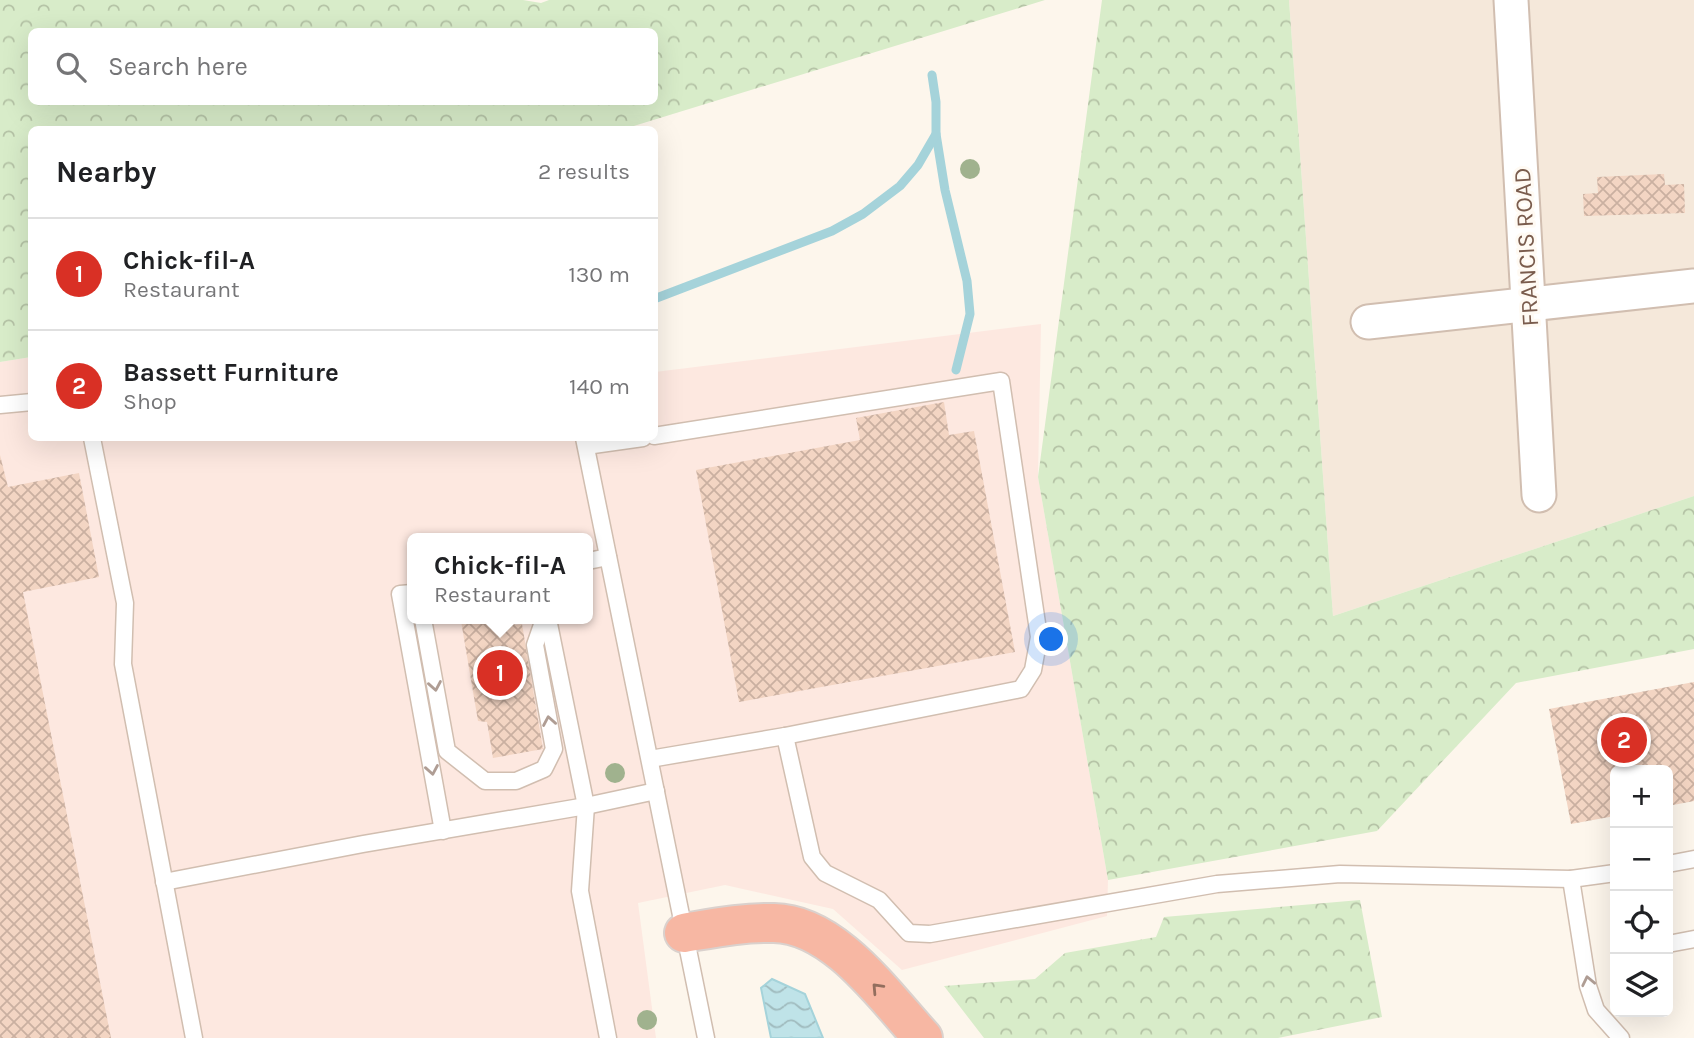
<!DOCTYPE html>
<meta charset="utf-8">
<style>
:root{--surface:#fff;--page:#f6f6f6;--text:#202124;--muted:#757577;--line:#e0e0e0;--accent:#d93025}
body{margin:0;font-family:Karla,sans-serif;background:var(--page);color:var(--text)}
.controls{position:absolute;right:21px;bottom:21px;display:grid;overflow:hidden;border-radius:10px;box-shadow:0 7px 28px #0002}
.controls button{width:63px;height:63px;display:grid;place-items:center;padding:0;border:0;border-bottom:2px solid var(--line);background:var(--surface);color:var(--text);font:35px sans-serif}
.you{position:absolute;left:1052px;top:640px;width:24px;height:24px;margin:-18px;border:5px solid #fff;border-radius:50%;background:#1a73e8;box-shadow:0 0 0 10px #1a73e833}
.badge{display:grid;place-items:center;width:46px;height:46px;border-radius:50%;background:var(--accent);color:#fff;font-size:23px;font-weight:700}
.pin{position:absolute;translate:-50% -50%;border:4px solid #fff;box-shadow:0 2px 7px #0006}
.popup{position:absolute;left:407px;top:533px;width:186px;height:91px;box-sizing:border-box;display:grid;place-content:center;border-radius:10px;background:var(--surface);filter:drop-shadow(0 2px 5px #0005);font-size:23px;white-space:nowrap;color:var(--muted)}
.popup b{font-size:26px;color:var(--text)}
.popup::after{content:'';position:absolute;left:50%;top:100%;margin-left:-14px;border:14px solid transparent;border-top-color:var(--surface)}
.list{margin:0;padding:0;list-style:none}
h2{display:flex;justify-content:space-between;align-items:center;height:91px;margin:0;padding:0 28px;font-size:30px}
h2 small{font-size:23px;font-weight:400;color:var(--muted)}
.list li{display:grid;grid-template-columns:46px 1fr auto;gap:21px;align-items:center;box-sizing:border-box;height:112px;padding:0 28px;border-top:2px solid var(--line)}
.list b{display:block;font-size:26px;white-space:nowrap}
.list p{margin:0;font-size:23px;white-space:nowrap;color:var(--muted)}
.list em{font-size:23px;font-style:normal;color:var(--muted)}
.icon{flex:none;width:38px;height:38px;fill:none;stroke:currentColor;stroke-width:2;stroke-linecap:round;stroke-linejoin:round}
.map{position:relative;flex:none;width:1694px;height:1038px;overflow:hidden}
.search{position:absolute;background:var(--surface);box-shadow:0 7px 28px #0002;left:28px;top:28px;width:630px;height:77px;display:flex;align-items:center;gap:18px;box-sizing:border-box;padding:0 24px;border-radius:10px;color:var(--muted);font-size:26px}
.panel{position:absolute;background:var(--surface);box-shadow:0 7px 28px #0002;left:28px;top:126px;width:630px;height:315px;border-radius:10px}
.map>svg:first-child{display:block}
</style>
<div class="map">
<svg width="1694" height="1038" viewBox="0 0 1694 1038">
<defs>
<pattern id="forest-crowns" width="20" height="18" patternUnits="userSpaceOnUse" patternTransform="scale(1.75)"><rect width="20" height="18" fill="#d8ecc9"/><path d="M2 6a3 3 0 1 1 6 0M12 15a3 3 0 1 1 6 0" fill="none" stroke="#b4c2a5"/></pattern>
<pattern id="water-waves" width="16" height="10" patternUnits="userSpaceOnUse" patternTransform="scale(1.75)"><rect width="16" height="10" fill="#bfe3e8"/><path d="M0 5q4-4 8 0t8 0" fill="none" stroke="#a0bbbe"/></pattern>
<pattern id="building-cross-hatch" width="8" height="8" patternUnits="userSpaceOnUse" patternTransform="scale(1.75)"><rect width="8" height="8" fill="#f3d5c3"/><path d="M0 0l8 8M0 8l8-8" fill="none" stroke="#cab0a1"/></pattern>
</defs>
<rect width="100%" height="100%" fill="#fdf6ec"/>
<path fill="#f5e8da" d="M1289,0H1694V496L1333,616Z"/>
<path fill="#fde8e0" fill-rule="evenodd" d="M1041,324L1038,477L1108,880L1107,916L902,970L833,909L725,885L638,903L656,1038H0V362L31,357L32,438H654L655,372ZM412,538H588V619H412Z"/>
<g fill="url(#forest-crowns)" fill-rule="evenodd">
<path d="M0,0H523L541,3L549,0H1045L624,129L32,130L31,357L0,362ZM32,32H654V102H32Z"/>
<path d="M1102,0H1289L1333,616L1694,496V649L1516,683L1377,831L1108,880L1038,477Z"/>
<path d="M1360,900L1382,1017L1278,1038H984L944,986L1035,979L1065,953L1156,937L1164,917Z"/>
</g>
<path fill="url(#water-waves)" stroke="#a5d3da" stroke-width="2" d="M772,979L805,994L823,1038H771L761,988Z"/>
<g fill="none" stroke-linecap="round" stroke-linejoin="round">
<g stroke="#a5d3da" stroke-width="9">
<path d="M936,134L945,190L967,281L970,314L956,370"/>
<path d="M654,299L832,231L863,214L900,186L918,165L936,134V102L932,75"/>
</g>
</g>
<g fill="url(#building-cross-hatch)">
<path d="M1664,174L1665,185L1684,184L1685,213L1584,216L1583,194L1598,193L1597,177Z"/>
<path d="M944,402L949,435L974,431L1015,652L739,702L696,470L860,440L856,418Z"/>
<path d="M0,455L8,487L79,473L99,577L23,592L111,1038H0Z"/>
<path d="M467,619H514L515,625L522,624L543,749L493,758L487,722L478,721L461,621Z"/>
<path d="M1694,682V801L1668,806V770H1615V816L1571,824L1549,709Z"/>
</g>
<g fill="none" stroke-linecap="round" stroke-linejoin="round">
<g stroke="#d1beb0" stroke-width="19">
<g id="lane">
<path d="M0,405L32,402"/>
<path d="M92,438L125,603L123,664L194,1038"/>
<path d="M584,438L706,1038"/>
<path d="M586,446L643,438"/>
<path d="M588,561L608,557"/>
<path d="M412,593L400,594L443,831"/>
<path d="M423,619L447,751L485,781H516L544,769L554,749L535,645L544,619"/>
<path d="M548,619L586,806L580,891L608,1038"/>
<path d="M785,736L812,857L825,873L879,900L909,933L930,934L1217,884L1340,874L1571,879L1615,873"/>
<path d="M650,759L785,736L1021,689L1033,670L1039,637L1001,381L654,436"/>
<path d="M1668,864L1694,859"/>
<path d="M1571,879L1588,986L1596,1010L1621,1038"/>
<path d="M164,882L363,844L586,806L656,791"/>
<path d="M1668,944L1694,939"/>
</g>
</g>
<g stroke="#d1beb0" stroke-width="37">
<g id="street">
<path d="M1511,0L1539,495"/>
<path d="M1368,322L1694,286"/>
</g>
</g>
<g stroke="#dad1cd" stroke-width="42">
<path id="highway" d="M684,933C714,928 744,922 774,923C835,924 885,997 923,1038"/>
</g>
<use href="#lane" stroke="#fff" stroke-width="16"/>
<use href="#street" stroke="#fff" stroke-width="33"/>
<use href="#highway" stroke="#f7b7a3" stroke-width="38"/>
</g>
<g fill="#a0b28e">
<circle cx="970" cy="169" r="10"/>
<circle cx="615" cy="773" r="10"/>
<circle cx="647" cy="1020" r="10"/>
</g>
<defs><path id="oneway-chevron" d="M-2-3.5L2.5 0L-2 3.5" fill="none" stroke-width="1.6" stroke-linecap="round" stroke-linejoin="round" transform="scale(1.75)"/></defs>
<g stroke="#af9d94">
<use href="#oneway-chevron" transform="translate(435 686) rotate(80)"/>
<use href="#oneway-chevron" transform="translate(549 721) rotate(-100)"/>
<use href="#oneway-chevron" transform="translate(432 770) rotate(80)"/>
<use href="#oneway-chevron" transform="translate(1588 981) rotate(-102)"/>
</g>
<use stroke="#936e5e" href="#oneway-chevron" transform="translate(877 988) rotate(-133)"/>
<g text-anchor="middle" dominant-baseline="central" stroke-width="6" stroke-linejoin="round" paint-order="stroke">
<g font-size="24" fill="#7a5c4d" stroke="#fffaf3">
<text transform="translate(1526 247) rotate(-93)">FRANCIS ROAD</text>
</g>
</g>
</svg>
<div class="controls">
<button>+</button>
<button>−</button>
<button><svg class="icon" aria-label="locate" viewBox="0 0 24 24"><circle cx="12" cy="12" r="6"/><path d="M12 2v4M12 18v4M2 12h4M18 12h4"/></svg></button>
<button><svg class="icon" aria-label="layers" viewBox="0 0 24 24"><path d="M12 4l9 5-9 5-9-5zM3 14l9 5 9-5"/></svg></button>
</div>
<div class="you"></div>
<div class="pin badge" style="left:500px;top:673px">1</div>
<div class="popup"><b>Chick-fil-A</b>Restaurant</div>
<div class="pin badge" style="left:1624px;top:740px">2</div>
<div class="search"><svg class="icon" aria-label="search" viewBox="0 0 24 24"><circle cx="10" cy="10" r="6"/><path d="M15 15l6 6"/></svg>Search here</div>
<section class="panel">
<h2>Nearby<small>2 results</small></h2>
<ul class="list">
<li><span class="badge">1</span><div><b>Chick-fil-A</b><p>Restaurant</p></div><em>130 m</em></li>
<li><span class="badge">2</span><div><b>Bassett Furniture</b><p>Shop</p></div><em>140 m</em></li>
</ul>
</section>
</div>
